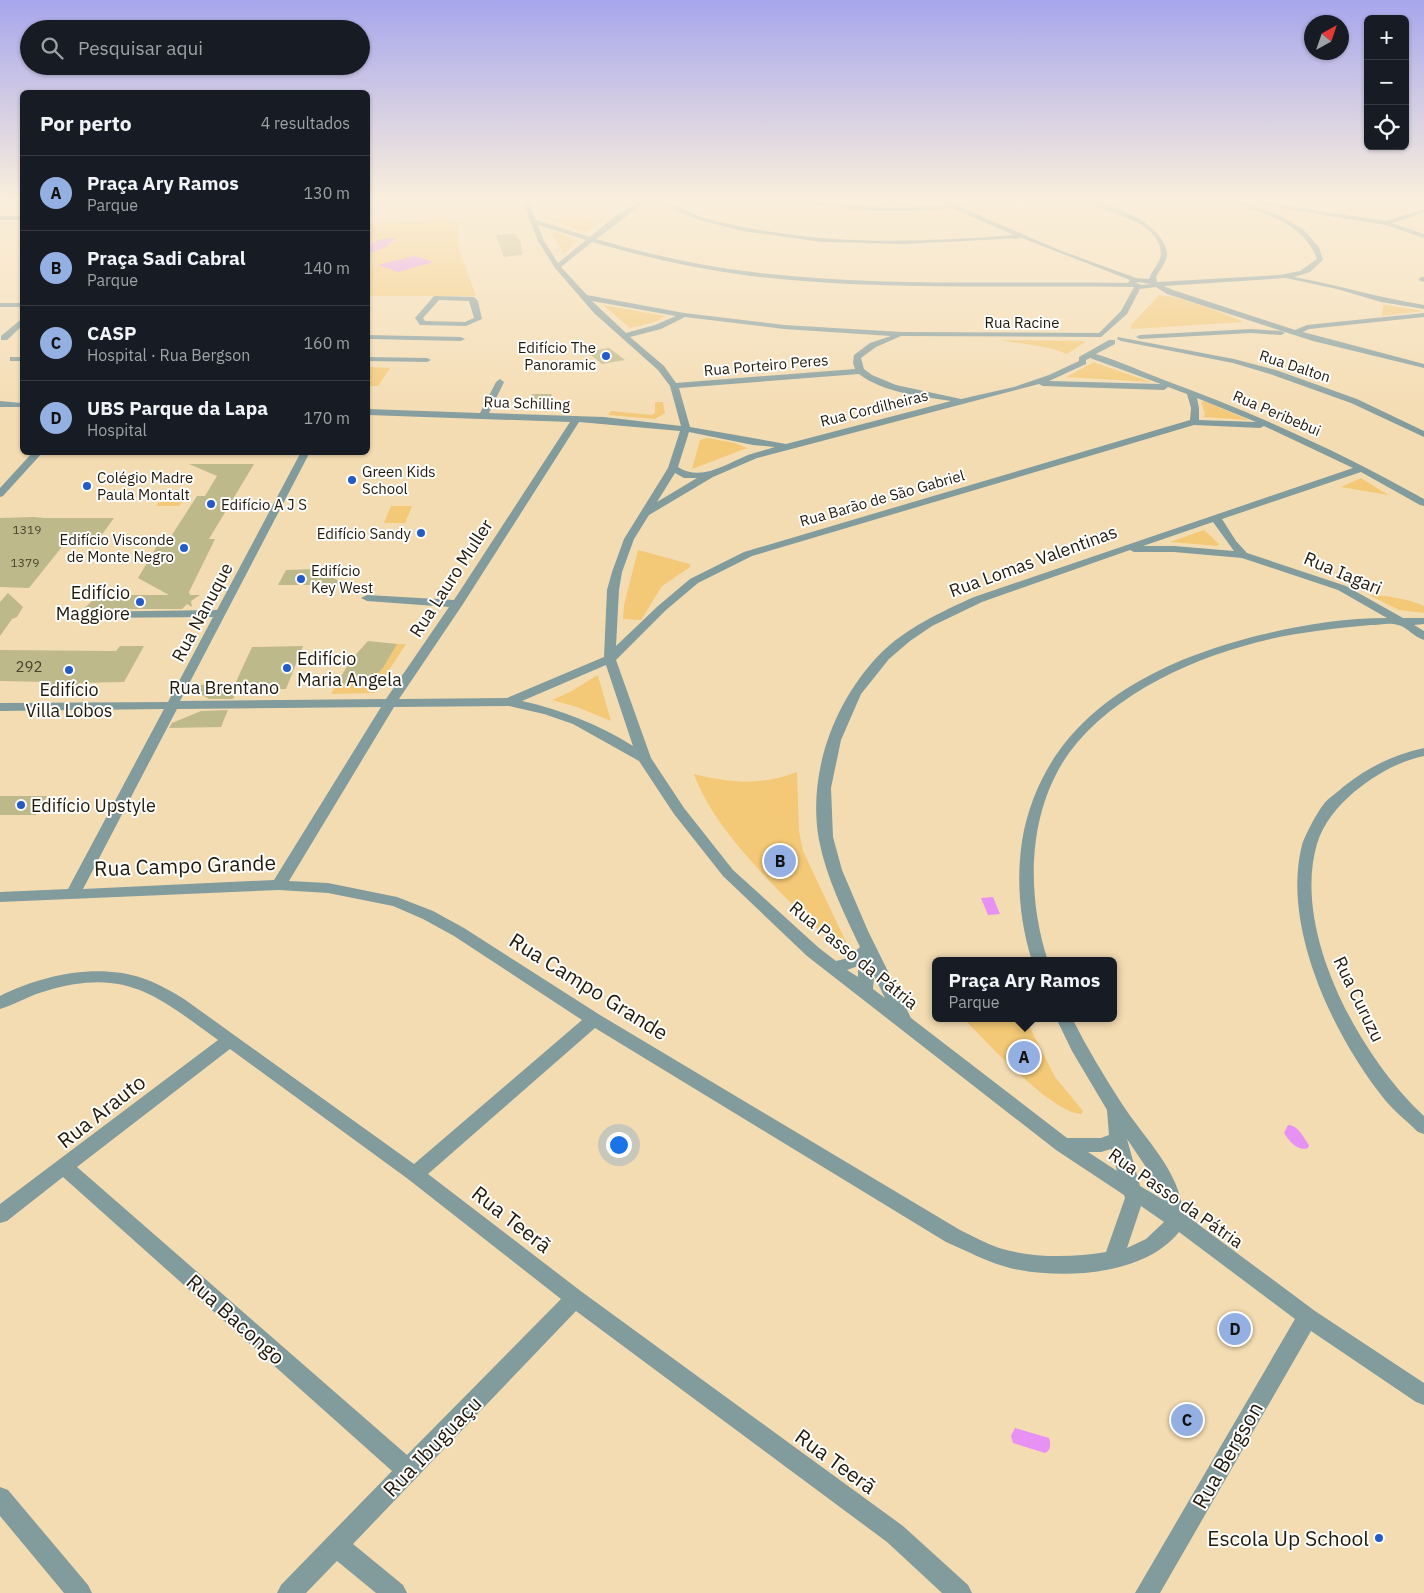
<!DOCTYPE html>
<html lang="pt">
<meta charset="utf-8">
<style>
:root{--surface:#171b24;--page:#242831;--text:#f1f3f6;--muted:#9ea1a6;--line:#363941;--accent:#94afe1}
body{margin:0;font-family:"IBM Plex Sans",sans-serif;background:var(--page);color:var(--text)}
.controls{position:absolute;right:15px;top:15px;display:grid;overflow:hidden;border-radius:8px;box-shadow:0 1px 4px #0004}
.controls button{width:45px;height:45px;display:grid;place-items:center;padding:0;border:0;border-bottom:1px solid var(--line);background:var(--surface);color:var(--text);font:25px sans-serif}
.compass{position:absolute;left:1304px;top:15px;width:45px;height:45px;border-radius:50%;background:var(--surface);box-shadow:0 1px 4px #0004;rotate:40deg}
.you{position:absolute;left:618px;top:1144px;width:18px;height:18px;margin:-12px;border:4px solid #fff;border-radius:50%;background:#1a73e8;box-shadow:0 0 0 8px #1a73e833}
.badge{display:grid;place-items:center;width:32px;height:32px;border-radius:50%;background:var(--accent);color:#111;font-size:16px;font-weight:700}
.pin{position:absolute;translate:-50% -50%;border:2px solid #fff;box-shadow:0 1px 5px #0006}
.popup{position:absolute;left:932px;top:957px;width:185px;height:65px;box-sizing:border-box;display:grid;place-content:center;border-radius:8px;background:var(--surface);filter:drop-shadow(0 1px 4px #0005);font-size:16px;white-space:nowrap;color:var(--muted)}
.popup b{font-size:19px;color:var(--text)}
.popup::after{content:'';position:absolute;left:50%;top:100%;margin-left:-10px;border:10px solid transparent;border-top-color:var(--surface)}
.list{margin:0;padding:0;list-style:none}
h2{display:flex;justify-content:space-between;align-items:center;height:65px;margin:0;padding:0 20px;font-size:21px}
h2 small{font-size:16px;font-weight:400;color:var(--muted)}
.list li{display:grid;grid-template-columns:32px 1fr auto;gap:15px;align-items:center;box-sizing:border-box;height:75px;padding:0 20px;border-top:1px solid var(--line)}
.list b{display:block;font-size:19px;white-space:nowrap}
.list p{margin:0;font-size:16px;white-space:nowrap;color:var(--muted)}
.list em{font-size:16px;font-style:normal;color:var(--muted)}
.icon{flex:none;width:28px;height:28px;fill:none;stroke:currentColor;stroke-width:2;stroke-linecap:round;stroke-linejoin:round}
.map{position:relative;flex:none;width:1424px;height:1593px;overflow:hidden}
.search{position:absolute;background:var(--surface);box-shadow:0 1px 4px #0004;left:20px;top:20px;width:350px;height:55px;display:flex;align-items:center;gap:12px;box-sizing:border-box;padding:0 18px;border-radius:28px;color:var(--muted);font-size:19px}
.panel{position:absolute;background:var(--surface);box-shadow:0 1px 4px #0004;left:20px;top:90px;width:350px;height:365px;border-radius:8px}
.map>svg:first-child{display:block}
</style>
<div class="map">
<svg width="1424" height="1593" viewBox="0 0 1424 1593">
<rect width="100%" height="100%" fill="#f4dcb2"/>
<g fill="#f3c876">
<path d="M545,217C565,222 584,223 604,219L585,233Z"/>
<path d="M457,221L459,250L476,296H368V223Z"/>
<path d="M549,230L578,240L564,254Z"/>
<path d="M1159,295C1179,296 1224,313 1244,322L1131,329V325Z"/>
<path d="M603,305L666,316L655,322L630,328Z"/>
<path d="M1383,305H1386L1424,311L1382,316Z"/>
<path d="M1000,340L1084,341L1085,342L1067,354L1050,348Z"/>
<path d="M1094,362L1096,363L1151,382L1066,377Z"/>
<path d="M368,367L390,368L378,386H368Z"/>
<path d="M1204,401L1207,402L1249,420L1203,417L1205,414L1201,402Z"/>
<path d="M655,402H663L665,413L655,419L608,415L611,411L652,415L655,413Z"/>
<path d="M707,438L735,443L747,448L692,469L700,440Z"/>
<path d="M1361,478L1388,495L1341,487Z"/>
<path d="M166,493L188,494L179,506H156Z"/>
<path d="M391,506H412L405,523H384Z"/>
<path d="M1204,530L1219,544L1218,546L1170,542Z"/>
<path d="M638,550L690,564V567L662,586L641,620L623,619L624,605Z"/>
<path d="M1369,595C1387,595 1407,599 1424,606V613L1399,610Z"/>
<path d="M397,644H406L374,693L331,694L337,683L368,686L379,672Z"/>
<path d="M596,676H598L611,721L577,707L552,700L570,692Z"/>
<path d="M797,772L799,831L803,851L846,942L842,946L830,941C786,898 714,832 694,774C732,783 760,786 797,772Z"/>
<path d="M963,1018H1025L1055,1077L1083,1111L1081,1114C1051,1113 985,1040 963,1018Z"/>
</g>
<g fill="#e691f3">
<path d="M396,238L386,247L368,254V246L381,239Z"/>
<path d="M414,256L434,262L398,272L378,265Z"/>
<path d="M993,897L1000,914L988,915L981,898Z"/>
<path d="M1288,1125C1298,1125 1303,1137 1309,1145L1308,1148C1298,1152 1289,1141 1284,1133Z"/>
<path d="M1015,1428L1049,1438C1051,1444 1051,1450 1045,1453L1013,1443L1011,1436Z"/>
</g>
<g fill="#beb98b">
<path d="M515,234L521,243L522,255L504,257L496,235Z"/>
<path d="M609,348L625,360L602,364L587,352Z"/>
<path d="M532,394H552L546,410L526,409Z"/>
<path d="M189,464H254L209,539H215L189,592L190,595H200L191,601L192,607L187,604L182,609H83L99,595H169L138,578L157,546L162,539L170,538L197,496H205L217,476Z"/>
<path d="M34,517L44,518H114L98,540L76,541L69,538L29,588L0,587V518Z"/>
<path d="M318,569L346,585H278L286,570Z"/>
<path d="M8,593L23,607L17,617L12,619L0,636V602Z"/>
<path d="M368,641L397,644L384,666L368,686L337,683L351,660Z"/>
<path d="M120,646H144L124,682L79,683L75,689H43L48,682L0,681V650L116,651Z"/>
<path d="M303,646L286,689L237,690L233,699H209L189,687L191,685L235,684L252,647Z"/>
<path d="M228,710L221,727L169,728L172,723L201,711Z"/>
<path d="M0,796H47L36,815H0Z"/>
</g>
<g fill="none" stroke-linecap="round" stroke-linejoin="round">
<g fill="#829b9d" fill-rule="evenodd">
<path d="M522,201H528L536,220L590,237C604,226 629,201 647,201L596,239C647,254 699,266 752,272C877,287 1003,281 1128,283L1130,280L1022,238L904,244L822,242L742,231L696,219L652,201C669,200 689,213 705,218C730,225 755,230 780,233C857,245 937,241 1014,235L952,208L915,211H869L824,206L799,201L892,208L946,205L939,201H946L954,204L985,201L960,207L1059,250L1136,278L1149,279C1152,270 1160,263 1161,254C1161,220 1106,214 1085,201C1109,199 1164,225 1167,252C1168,261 1160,269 1156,277L1157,282L1280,275L1300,271L1317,259C1304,225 1272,216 1240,205L1237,201H1243L1280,216L1302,228L1319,247L1323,260L1310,272L1294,277C1338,285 1380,298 1424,305V309L1381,302L1337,289L1286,278L1164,286L1173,290L1295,330L1307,325L1424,313V317L1309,329L1303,332L1424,364V368L1313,341L1167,294L1156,287L1140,289L1127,314L1101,337L901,336L876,347L861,358L864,369L872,375L896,385L961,399L1014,387L1049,375L1079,361V357L1109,340H1115V344L1096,354C1119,361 1141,371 1164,380C1254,413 1341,452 1424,499V506L1420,505L1361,472L1222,519L1236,541L1247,553L1346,586L1403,618H1424V624L1414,625L1424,631V640C1414,637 1407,627 1398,625C1390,622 1379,625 1371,625C1346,627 1321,630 1296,634C1217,647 1118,686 1069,753C1027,812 1026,894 1048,961H1032C1020,922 1016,882 1022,841C1043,718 1148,663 1260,635C1301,625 1344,618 1387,618L1338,590L1242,558L1174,552H1134L1130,550L982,602L932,626L910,641L889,659L861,694L841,740L831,788L833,837L842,870L868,931L911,1018L1067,1138H1101L1109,1135L1107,1110L1072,1051L1056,1018H1072C1087,1048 1104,1076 1122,1104C1144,1138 1180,1171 1183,1213L1315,1311L1424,1383V1405L1416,1402L1311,1331L1160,1593H1135L1295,1319L1179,1232C1144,1276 1061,1280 1010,1268C987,1262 967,1251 946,1242L595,1028L428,1174L582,1292L903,1526L968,1585L972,1593H942L887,1542L576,1311L353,1544L403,1585L407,1593H376L337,1561L306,1593H277L281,1585L392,1471L63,1177L7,1221L0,1223V1204L218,1040C157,996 126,967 46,991C30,995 16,1004 0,1009V996C42,975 97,963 142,978C157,983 171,991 184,999L414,1164L582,1020L454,936L423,919L393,906L328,893L279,890L0,902V892L68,889L164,709L0,711V703L168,702L213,617L79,618L73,615L79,612L217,610L301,452H310L180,701L386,699L449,607L367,601L361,598L367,595L454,600L570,422L368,415V409L480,413L496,382L500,379L504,382L489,413L604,417L681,426L670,386L658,370L594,313L555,268L538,241ZM538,225L586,240L558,263L544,241ZM592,242C644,257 697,269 751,276C878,291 1007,285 1134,287L1121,311L1099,333L902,332L784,325L684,313L587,295L561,267ZM1138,282L1151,284L1142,285L1136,283ZM592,301L676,316L655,325L626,333ZM685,317L784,329L891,336L870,343L854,355L853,363L855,369L676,383L664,366L630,337L661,329ZM1090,358L1161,384L1049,381L1086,364V360ZM859,374C884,393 920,396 951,401L786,444L690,427L679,388ZM1039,384L1043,386L1164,390L1168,387L1187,394L1191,408L1190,420L744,552L690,579L658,606L616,646L619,590L622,572L634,539L649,515L713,477L757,458ZM1197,398L1256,422L1199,420V408ZM579,422L680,431L668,468L624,539L612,572L607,590L604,657L507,698L399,699L463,604ZM1194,425L1260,428L1264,426L1353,468L974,597C941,612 906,628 880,654C834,701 807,774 819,840C826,877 844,913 860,947L848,958L836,961L819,948L733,870L684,808L651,758L616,660L666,610L698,583L752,556ZM689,432L753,445L775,447C766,450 757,452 748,455C726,464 701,482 678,467ZM675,473L684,478H697L657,502ZM1213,522L1234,551L1174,546H1143ZM606,665L633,746C598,724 562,710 522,701ZM509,706L544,714L573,724L639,761L674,814L723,876L807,956L1056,1150L1124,1195L1125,1198L1106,1252C1071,1258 1032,1258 999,1248C985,1243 973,1236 960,1230L600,1015L464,928L433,911L397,897L328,883L289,881L394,707ZM381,707L274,880L83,889L177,709ZM858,966V977L847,970ZM874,976L885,998L873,989ZM230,1049L408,1179L561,1299L407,1455L77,1167ZM1127,1139L1154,1179L1162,1199L1140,1186ZM1111,1149L1117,1171L1088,1152H1101ZM1141,1206L1164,1222L1146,1239L1127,1248Z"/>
<path d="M1256,201L1386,221L1424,209V213L1392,223L1424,234V238L1385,225L1254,204Z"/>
<rect x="0" y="216" width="22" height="4"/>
<path d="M1421,277H1424V282L1418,280Z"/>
<path d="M434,296L474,297L478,301L482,319L466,326L420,325L415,318ZM439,300L469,301L474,318L465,322L425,321L423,318Z"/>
<rect x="0" y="303" width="22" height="4"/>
<path d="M19,321H22V326L7,340H1V336Z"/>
<path d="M1251,329L1281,331L1285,333L1281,335L1251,333L1140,339L1136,337L1140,335Z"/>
<path d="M368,335L461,337L465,339L461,341L370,339H368Z"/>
<path d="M1118,337L1234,359L1276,370L1357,399L1424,431V437L1351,403L1270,374L1233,363L1121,341L1117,339Z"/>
<rect x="10" y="357" width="12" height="4"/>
<path d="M368,357L427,358L431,360L427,362L368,361Z"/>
<path d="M0,401L22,403V407H0Z"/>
<path d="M33,452H43L3,496L0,497V488Z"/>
<path d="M1424,748V756C1397,762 1375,775 1354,792C1338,806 1323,823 1317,844C1291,932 1361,1058 1424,1116V1134L1418,1132C1407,1121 1395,1112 1385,1100C1334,1037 1281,927 1302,845C1305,835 1317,813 1323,805C1328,798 1337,793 1343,787C1368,767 1393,755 1424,748Z"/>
<path d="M0,1487L8,1490L88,1585L92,1593H64L0,1516Z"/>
</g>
<path fill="#54797c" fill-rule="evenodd" d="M1415,201H1424V204L1416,202Z"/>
</g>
<linearGradient id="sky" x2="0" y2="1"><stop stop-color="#a7a6ec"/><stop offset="0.47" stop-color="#faefdc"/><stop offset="1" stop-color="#faefdc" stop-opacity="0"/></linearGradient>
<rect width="1424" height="424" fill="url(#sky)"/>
<g fill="#235bc8" stroke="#fff" stroke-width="2">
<circle cx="606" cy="356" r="5"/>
<circle cx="352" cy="480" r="5"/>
<circle cx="87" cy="486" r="5"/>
<circle cx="211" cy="504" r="5"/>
<circle cx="421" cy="533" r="5"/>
<circle cx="184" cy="548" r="5"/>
<circle cx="301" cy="579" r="5"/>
<circle cx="140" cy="602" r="5"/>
<circle cx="287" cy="668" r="5"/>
<circle cx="69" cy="670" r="5"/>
<circle cx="21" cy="805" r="5"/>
<circle cx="1379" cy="1538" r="5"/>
</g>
<g text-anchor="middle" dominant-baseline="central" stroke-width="4" stroke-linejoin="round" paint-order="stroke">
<g font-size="12" fill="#49412a">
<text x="27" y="529">1319</text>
<text x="25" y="562">1379</text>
</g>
<g font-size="15" fill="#221909" stroke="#fff">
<text x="1022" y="322">Rua Racine</text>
<text transform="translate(766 365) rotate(-5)">Rua Porteiro Peres</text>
<text transform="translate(1295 366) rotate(18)">Rua Dalton</text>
<text transform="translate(527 403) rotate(2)">Rua Schilling</text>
<text transform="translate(874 408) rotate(-14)">Rua Cordilheiras</text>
<text transform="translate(1277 413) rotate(23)">Rua Peribebui</text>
<text transform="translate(882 498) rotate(-16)">Rua Barão de São Gabriel</text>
</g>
<g font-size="15" fill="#221909" stroke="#fff" text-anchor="start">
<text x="596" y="347" text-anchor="end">Edifício The<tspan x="596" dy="17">Panoramic</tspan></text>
<text x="362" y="471">Green Kids<tspan x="362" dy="17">School</tspan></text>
<text x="97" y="477">Colégio Madre<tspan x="97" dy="17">Paula Montalt</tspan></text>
<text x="221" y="504">Edifício A J S</text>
<text x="411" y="533" text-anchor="end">Edifício Sandy</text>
<text x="174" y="539" text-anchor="end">Edifício Visconde<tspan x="174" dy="17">de Monte Negro</tspan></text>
<text x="311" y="570">Edifício<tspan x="311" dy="17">Key West</tspan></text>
</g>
<g font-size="15" fill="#49412a">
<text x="29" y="666">292</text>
</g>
<g font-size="18" fill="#221909" stroke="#fff">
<text transform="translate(1033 561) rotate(-20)">Rua Lomas Valentinas</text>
<text transform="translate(1343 573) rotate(23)">Rua Iagari</text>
<text transform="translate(451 578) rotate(-57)">Rua Lauro Muller</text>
<text transform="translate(202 612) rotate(-62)">Rua Nanuque</text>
<text x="224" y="687">Rua Brentano</text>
<text transform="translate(854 955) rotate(39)">Rua Passo da Pátria</text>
<text transform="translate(1359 999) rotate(64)">Rua Curuzu</text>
<text transform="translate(1176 1198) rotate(35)">Rua Passo da Pátria</text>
</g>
<g font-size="18" fill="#221909" stroke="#fff" text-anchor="start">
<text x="130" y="592" text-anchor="end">Edifício<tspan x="130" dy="21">Maggiore</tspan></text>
<text x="297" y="658">Edifício<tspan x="297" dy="21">Maria Angela</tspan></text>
<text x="69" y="689" text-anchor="middle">Edifício<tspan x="69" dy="21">Villa Lobos</tspan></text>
<text x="31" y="805">Edifício Upstyle</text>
</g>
<g font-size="21" fill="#221909" stroke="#fff">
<text transform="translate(185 865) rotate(-2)">Rua Campo Grande</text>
<text transform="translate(589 986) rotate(32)">Rua Campo Grande</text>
<text transform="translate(101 1111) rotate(-38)">Rua Arauto</text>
<text transform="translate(512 1219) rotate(38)">Rua Teerã</text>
<text transform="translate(236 1319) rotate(42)">Rua Bacongo</text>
<text transform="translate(432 1446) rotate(-46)">Rua Ibuguaçu</text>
<text transform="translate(1227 1455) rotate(-60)">Rua Bergson</text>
<text transform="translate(836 1461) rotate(36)">Rua Teerã</text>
</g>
<g font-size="21" fill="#221909" stroke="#fff" text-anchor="end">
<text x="1369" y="1538">Escola Up School</text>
</g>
</g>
</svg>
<div class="controls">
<button>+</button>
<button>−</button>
<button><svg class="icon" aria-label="locate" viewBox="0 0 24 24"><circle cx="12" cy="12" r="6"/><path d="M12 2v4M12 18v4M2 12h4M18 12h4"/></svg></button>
</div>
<svg class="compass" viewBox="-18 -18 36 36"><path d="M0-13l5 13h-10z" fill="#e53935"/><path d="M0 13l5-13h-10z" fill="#9ea1a6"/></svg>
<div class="you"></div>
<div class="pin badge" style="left:1024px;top:1057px">A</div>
<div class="popup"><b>Praça Ary Ramos</b>Parque</div>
<div class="pin badge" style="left:780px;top:861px">B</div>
<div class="pin badge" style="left:1187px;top:1420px">C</div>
<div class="pin badge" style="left:1235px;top:1329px">D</div>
<div class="search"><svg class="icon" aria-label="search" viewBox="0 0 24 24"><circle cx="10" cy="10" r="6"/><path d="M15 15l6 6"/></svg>Pesquisar aqui</div>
<section class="panel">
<h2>Por perto<small>4 resultados</small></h2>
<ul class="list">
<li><span class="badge">A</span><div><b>Praça Ary Ramos</b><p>Parque</p></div><em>130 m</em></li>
<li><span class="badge">B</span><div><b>Praça Sadi Cabral</b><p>Parque</p></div><em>140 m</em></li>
<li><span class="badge">C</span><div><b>CASP</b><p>Hospital · Rua Bergson</p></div><em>160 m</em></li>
<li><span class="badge">D</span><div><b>UBS Parque da Lapa</b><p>Hospital</p></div><em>170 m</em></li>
</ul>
</section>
</div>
